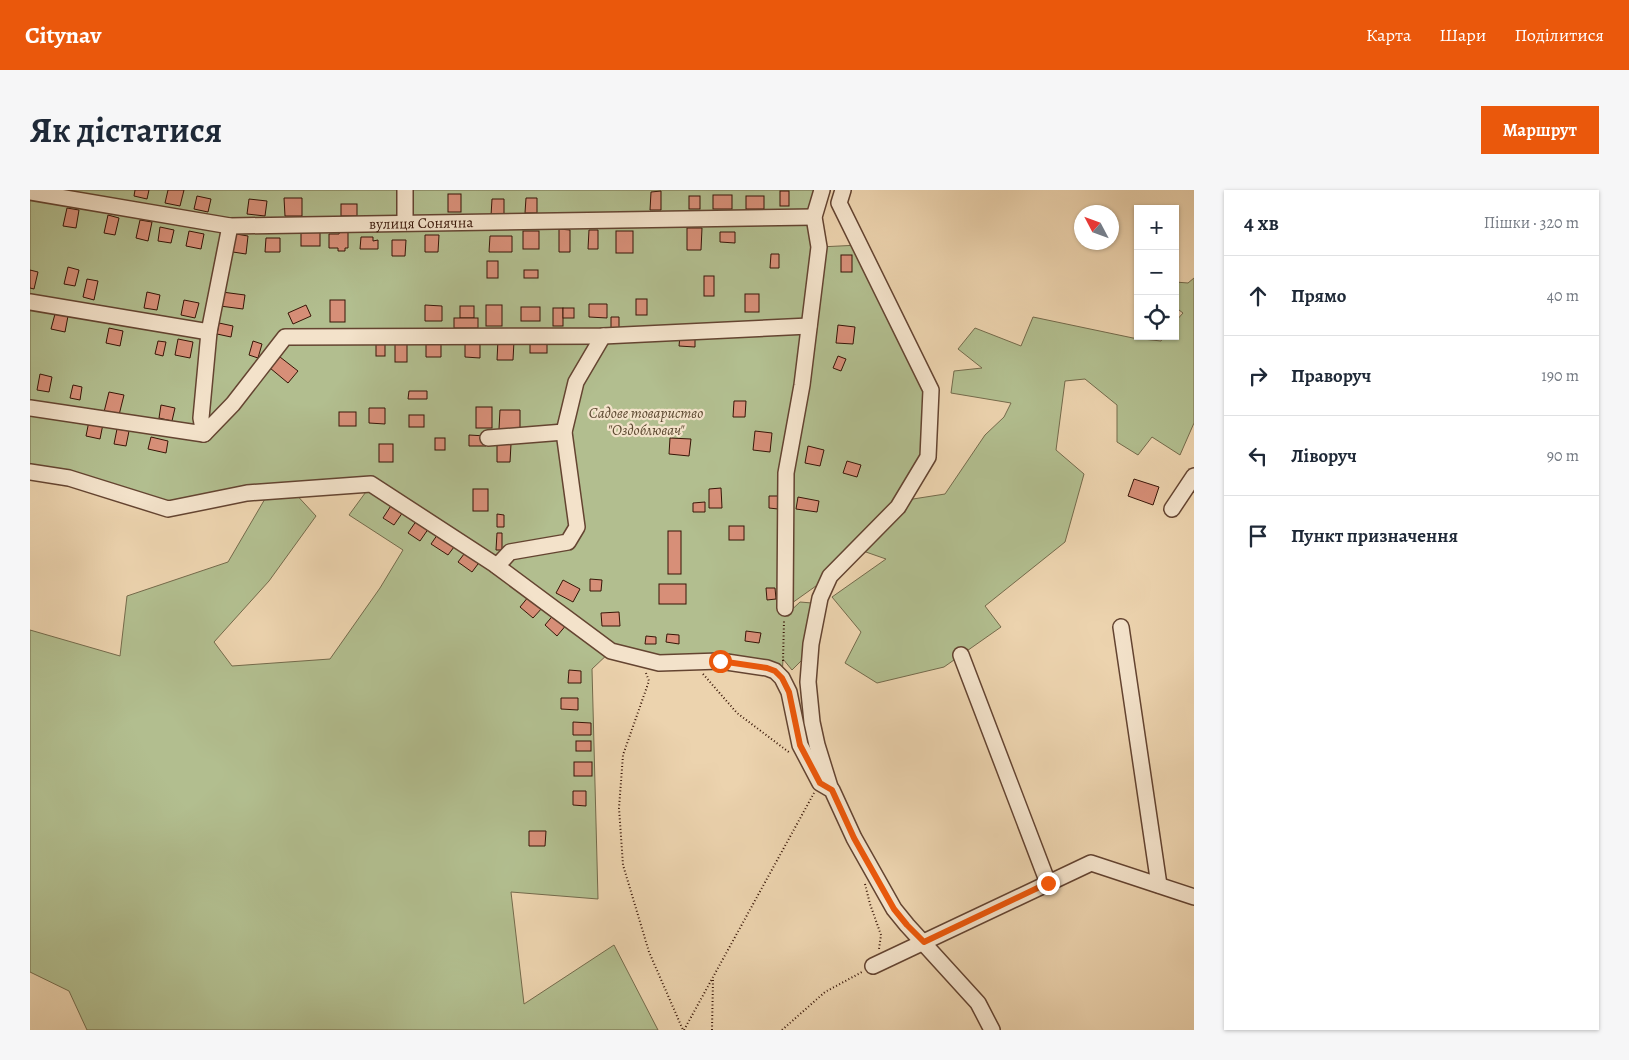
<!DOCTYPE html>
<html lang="uk">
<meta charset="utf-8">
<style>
:root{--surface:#fff;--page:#f6f6f7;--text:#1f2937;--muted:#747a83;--line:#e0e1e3;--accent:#ea580c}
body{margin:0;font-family:Alegreya,serif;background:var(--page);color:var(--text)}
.controls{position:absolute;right:15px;top:15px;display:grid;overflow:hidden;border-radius:0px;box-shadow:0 1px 4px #0004}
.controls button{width:45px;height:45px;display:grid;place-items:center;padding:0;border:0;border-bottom:1px solid var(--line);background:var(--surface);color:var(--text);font:25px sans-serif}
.compass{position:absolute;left:1044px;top:15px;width:45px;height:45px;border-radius:50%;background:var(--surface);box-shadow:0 1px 4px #0004;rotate:311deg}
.stop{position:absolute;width:15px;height:15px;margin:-11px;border:4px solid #ea580c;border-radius:50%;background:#fff}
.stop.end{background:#ea580c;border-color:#fff;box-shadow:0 1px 5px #0008}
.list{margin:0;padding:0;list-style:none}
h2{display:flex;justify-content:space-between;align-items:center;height:65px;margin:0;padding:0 20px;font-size:21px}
h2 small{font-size:16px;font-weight:400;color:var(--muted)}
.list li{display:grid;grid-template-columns:32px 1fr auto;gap:15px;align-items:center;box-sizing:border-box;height:80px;padding:0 20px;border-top:1px solid var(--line)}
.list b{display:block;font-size:19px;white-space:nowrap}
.list em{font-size:16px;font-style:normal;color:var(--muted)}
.icon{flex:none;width:28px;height:28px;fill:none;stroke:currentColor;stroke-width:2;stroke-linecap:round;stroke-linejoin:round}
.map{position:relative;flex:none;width:1164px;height:840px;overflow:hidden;border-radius:0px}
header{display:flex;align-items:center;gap:30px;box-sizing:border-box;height:70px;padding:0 25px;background:var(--accent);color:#fff}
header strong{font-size:24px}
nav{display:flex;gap:28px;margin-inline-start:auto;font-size:18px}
.intro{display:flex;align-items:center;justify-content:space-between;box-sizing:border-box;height:120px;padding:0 30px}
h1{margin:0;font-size:35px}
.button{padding:12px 22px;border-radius:0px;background:var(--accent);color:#fff;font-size:18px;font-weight:700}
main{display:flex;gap:30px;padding:0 30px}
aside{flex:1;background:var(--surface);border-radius:0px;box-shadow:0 1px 4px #0004}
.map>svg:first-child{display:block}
</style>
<header>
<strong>Citynav</strong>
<nav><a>Карта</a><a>Шари</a><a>Поділитися</a></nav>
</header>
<div class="intro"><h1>Як дістатися</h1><a class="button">Маршрут</a></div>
<main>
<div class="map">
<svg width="1164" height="840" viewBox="0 0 1164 840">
<rect width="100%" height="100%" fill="#ecd3ae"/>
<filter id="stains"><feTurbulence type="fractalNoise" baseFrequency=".004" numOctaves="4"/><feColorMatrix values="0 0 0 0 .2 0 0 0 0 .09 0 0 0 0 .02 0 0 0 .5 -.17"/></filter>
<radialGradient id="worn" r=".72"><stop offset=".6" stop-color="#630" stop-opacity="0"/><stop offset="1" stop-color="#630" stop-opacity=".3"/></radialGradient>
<g fill="#b2be8f" stroke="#746a4b" fill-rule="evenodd">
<path d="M0,0H792L789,57L830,55L901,200L898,267L868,317L800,386L755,418V426L770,412L782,413L775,467L762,480L753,469L752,488L745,481L629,473L581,461L562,479L568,709L481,702L494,814L584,755L628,840H57L39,801L0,782V440L90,466L97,406L198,372L239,302L138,319L0,282ZM341,295L319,325L373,360L350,398L300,469L202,476L184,452L239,391L286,326L262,300Z"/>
<path d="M1164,88V233L1150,265L1122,247L1108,265L1087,252V215L1055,189L1035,191L1026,260L1054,284L1035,352L955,416L971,437L914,477L847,493L815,473L831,442L802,407L856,369L833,361L883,309L915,304L955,245L974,227L981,213L921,203L924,181L952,178L928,159L945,138L991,156L1003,127L1103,148L1131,151L1134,146H1145V132L1153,123L1145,117V92L1158,93Z"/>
</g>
<g fill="#d78f78" stroke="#371507">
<path d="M105,0H119L117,9L104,6Z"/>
<path d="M138,0H154L150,16L135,13Z"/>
<path d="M631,1V20H620L621,2Z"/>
<rect x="750" y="1" width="9" height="15"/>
<rect x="418" y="4" width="13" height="18"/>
<rect x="683" y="5" width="19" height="14"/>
<path d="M167,6L181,9L178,22L164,19Z"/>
<rect x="659" y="6" width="11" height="13"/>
<rect x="716" y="6" width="18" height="13"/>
<path d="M254,8H272V26H255Z"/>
<path d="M496,8H507V23H495Z"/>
<path d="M219,9L237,11L235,26L217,24Z"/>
<path d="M462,9H474V26H461Z"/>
<rect x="311" y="14" width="16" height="12"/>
<path d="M37,18L49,20L46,38L33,36Z"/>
<path d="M78,25L89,28L85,45L74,43Z"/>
<path d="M110,30L122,32L118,51L106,48Z"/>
<path d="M130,37L144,40L141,53L128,51Z"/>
<path d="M657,38H672L671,60H657Z"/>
<path d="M529,39L540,40V62H529Z"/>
<path d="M310,40H318V58H315V61H308V58H299V44H309Z"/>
<path d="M559,40H568V59H558Z"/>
<path d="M159,41L174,44L171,59L156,56Z"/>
<rect x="493" y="41" width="16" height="18"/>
<rect x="586" y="41" width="17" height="22"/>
<rect x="271" y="42" width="19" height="14"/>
<path d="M690,42H705V53L690,52Z"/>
<path d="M206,44L218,46L216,64L203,62Z"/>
<path d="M395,45H409L408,62H395Z"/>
<path d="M460,46H482V62H459Z"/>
<path d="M331,47H343V51L348,50V59H330Z"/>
<path d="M236,48H250V62H235Z"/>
<path d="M362,50H376L375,66H362Z"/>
<path d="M741,64H749V78H740Z"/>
<rect x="811" y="65" width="11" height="17"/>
<rect x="457" y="71" width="11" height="17"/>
<path d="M38,77L49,80L45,96L34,94Z"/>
<path d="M0,80L8,82L4,99L0,98Z"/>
<rect x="494" y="80" width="14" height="8"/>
<rect x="674" y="86" width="10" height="20"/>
<path d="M57,89L68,91L64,110L53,107Z"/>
<path d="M117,102L130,105L127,120L114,118Z"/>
<path d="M192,102L215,105L213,119L190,116Z"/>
<rect x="715" y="104" width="14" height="18"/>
<rect x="606" y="109" width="11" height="16"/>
<path d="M154,110L169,113L165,128L151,125Z"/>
<rect x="300" y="110" width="15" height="22"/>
<path d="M559,114H577V128L559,127Z"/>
<path d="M276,115L281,126L263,134L258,123Z"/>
<path d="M395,115L412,116V131H395Z"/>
<rect x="456" y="115" width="16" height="21"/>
<rect x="430" y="116" width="14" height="12"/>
<rect x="491" y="117" width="19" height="14"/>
<rect x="523" y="118" width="10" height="18"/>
<rect x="533" y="118" width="11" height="10"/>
<path d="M25,124L38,126L35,142L21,139Z"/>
<path d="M581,127H589V138L581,139Z"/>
<rect x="424" y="128" width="24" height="10"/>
<path d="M189,133L203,136L201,147L187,144Z"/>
<path d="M808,135L825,137L823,154L806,153Z"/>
<path d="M79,138L93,141L90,156L76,153Z"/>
<path d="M650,146H665V157L649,156Z"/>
<rect x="346" y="148" width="9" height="18"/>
<path d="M148,149L163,152L160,168L145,165Z"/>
<rect x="500" y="149" width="17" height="14"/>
<path d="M468,150L484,151L483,170H467Z"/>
<path d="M128,151L136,152L133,166L125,164Z"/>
<path d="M223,151L232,154L228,168L219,165Z"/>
<path d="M435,151H450V168L435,167Z"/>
<rect x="365" y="152" width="12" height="20"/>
<path d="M396,152L411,153V167H396Z"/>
<path d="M808,166L816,169L811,181L803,178Z"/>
<path d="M250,167L268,181L258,193L240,178Z"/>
<path d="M10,184L22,187L19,202L7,200Z"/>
<path d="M43,195L52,197L50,210L40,208Z"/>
<path d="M379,201H397V209H378Z"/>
<path d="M79,202L94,205L89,225L74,222Z"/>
<path d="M704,211H716L715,227H703Z"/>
<path d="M131,215L145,218L142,231L129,228Z"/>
<rect x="446" y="217" width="16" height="21"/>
<path d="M339,218H355V234L339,233Z"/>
<path d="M470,220H490V239H469Z"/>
<rect x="309" y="222" width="17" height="14"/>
<rect x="379" y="225" width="15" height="12"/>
<path d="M59,231L73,234L70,249L56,246Z"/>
<path d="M87,239L99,241L96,256L84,254Z"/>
<path d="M725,241L742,243L740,262L723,260Z"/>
<path d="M439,245L456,246V256H439Z"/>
<path d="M121,247L138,251L136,263L118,259Z"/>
<rect x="405" y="248" width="10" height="12"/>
<path d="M640,248L661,249L659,266L639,264Z"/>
<rect x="349" y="254" width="14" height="18"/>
<path d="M467,254H481L480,272H467Z"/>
<path d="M778,256L794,260L790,276L775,273Z"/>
<path d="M817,271L831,275L827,287L813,283Z"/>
<path d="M1104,289L1129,297L1123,315L1098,306Z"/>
<path d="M691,298L692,318H679V299Z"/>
<rect x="443" y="299" width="15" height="22"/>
<path d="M739,306H748V319L739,318Z"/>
<path d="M768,307L789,311L787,322L766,319Z"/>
<path d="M364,311L375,319L364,335L353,328Z"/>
<path d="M675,312V322H663V313Z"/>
<path d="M467,324L474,325V337H467Z"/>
<path d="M389,327L401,335L390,351L378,343Z"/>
<rect x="699" y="336" width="15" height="14"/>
<path d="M410,341L427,353L418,365L401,354Z"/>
<rect x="638" y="341" width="13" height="43"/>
<path d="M467,343H472V360H466Z"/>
<path d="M437,360L451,370L442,382L428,372Z"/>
<path d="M560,389L572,390L571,401H560Z"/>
<path d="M533,390L550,399L543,412L526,403Z"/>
<rect x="629" y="394" width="27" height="20"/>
<path d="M736,398H745L746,409L737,410Z"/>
<path d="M499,406L513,417L503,428L490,417Z"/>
<path d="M589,422L590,436H572L571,423Z"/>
<path d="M525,423L537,434L527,446L515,435Z"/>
<path d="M716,441L731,443L729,453L715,451Z"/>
<path d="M637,444L649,445V454L636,452Z"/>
<path d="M616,446L626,447V454H615Z"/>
<path d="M539,480L551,481V493H538Z"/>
<path d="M531,508H548V520L531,519Z"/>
<path d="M543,532L561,533V545H543Z"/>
<rect x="546" y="551" width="15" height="10"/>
<rect x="544" y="572" width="18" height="14"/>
<path d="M543,601H556V616L543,615Z"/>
<path d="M499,641H516L515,656H499Z"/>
</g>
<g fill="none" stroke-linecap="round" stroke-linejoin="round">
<g stroke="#644431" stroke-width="18">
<g id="minor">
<path d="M375,0V33"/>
<path id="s1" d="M0,2L200,36L784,27"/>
<path d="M0,112L179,142"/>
<path d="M0,218L174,244L203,214L255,147L573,146L779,136"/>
<path d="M174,244L171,228L179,142L200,36"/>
<path d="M458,248L534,242"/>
<path d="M0,282L39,288L138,319L217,303L341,294L464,374L581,461L629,473L690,471L737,478L745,481L752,488L759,502L770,555L790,593L802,600L824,648L864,719L877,735L948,813L962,840"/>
<path d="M1142,319L1164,286"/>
<path d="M467,376L480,362L538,352L547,337L534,242L546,192L573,146"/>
<path d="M755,418L756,283L772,195L789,57L784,27L792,0"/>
<path d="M1091,437L1129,695"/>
<path d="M931,465L1018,693"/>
<path d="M800,597L787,555L782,532L778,492L781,454L790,408L800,386L868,317L898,267L901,200L809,13L813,0"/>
<path d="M843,776L1061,673L1164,707"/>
</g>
</g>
<g stroke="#371507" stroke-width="2" stroke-dasharray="1 2.5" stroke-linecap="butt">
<path d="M753,471L754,431"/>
<path d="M616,483L619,491L593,565L589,618L593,675L619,762L653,840"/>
<path d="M673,484L707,523L760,563"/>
<path d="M835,694L840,714L851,745L849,759"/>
<path d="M654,840L784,603"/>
<path d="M682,840L683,790"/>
<path d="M752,840L795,802L832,782"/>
</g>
<use href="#minor" stroke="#f3e2ca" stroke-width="15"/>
</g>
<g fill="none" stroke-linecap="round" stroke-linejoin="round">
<path stroke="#ea580c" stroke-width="6" d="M690,471L737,478L745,481L752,488L759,502L770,555L790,593L802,600L824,648L864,719L877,735L894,752L1018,693"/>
</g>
<g text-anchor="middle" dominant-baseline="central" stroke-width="4.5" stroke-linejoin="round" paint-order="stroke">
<g font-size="15" fill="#371507" stroke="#f3e2ca">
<text stroke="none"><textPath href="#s1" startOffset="394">вулиця Сонячна</textPath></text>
</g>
<g font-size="15" font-style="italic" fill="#5c4830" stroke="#f3e2ca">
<text x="616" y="223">Садове товариство<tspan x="616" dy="17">"Оздоблювач"</tspan></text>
</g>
</g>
<rect width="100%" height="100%" filter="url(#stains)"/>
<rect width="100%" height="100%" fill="url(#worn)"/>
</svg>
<div class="controls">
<button>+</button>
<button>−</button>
<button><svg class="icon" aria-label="locate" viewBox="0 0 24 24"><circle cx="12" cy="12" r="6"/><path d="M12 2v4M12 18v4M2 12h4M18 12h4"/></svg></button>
</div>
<svg class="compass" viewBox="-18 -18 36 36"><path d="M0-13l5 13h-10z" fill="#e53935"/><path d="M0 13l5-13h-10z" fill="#747a83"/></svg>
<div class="stop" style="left:690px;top:471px"></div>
<div class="stop end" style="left:1018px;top:693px"></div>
</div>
<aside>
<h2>4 хв<small>Пішки · 320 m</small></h2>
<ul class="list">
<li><svg class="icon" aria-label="ahead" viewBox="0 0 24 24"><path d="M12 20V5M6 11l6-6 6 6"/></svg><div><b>Прямо</b></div><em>40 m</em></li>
<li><svg class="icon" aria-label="right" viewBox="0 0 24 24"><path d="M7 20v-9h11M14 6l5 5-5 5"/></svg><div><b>Праворуч</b></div><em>190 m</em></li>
<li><svg class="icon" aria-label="left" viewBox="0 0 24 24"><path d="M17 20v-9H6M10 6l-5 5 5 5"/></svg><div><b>Ліворуч</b></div><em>90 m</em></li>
<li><svg class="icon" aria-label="arrive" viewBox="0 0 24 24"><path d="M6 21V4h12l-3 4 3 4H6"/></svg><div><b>Пункт призначення</b></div></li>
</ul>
</aside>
</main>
